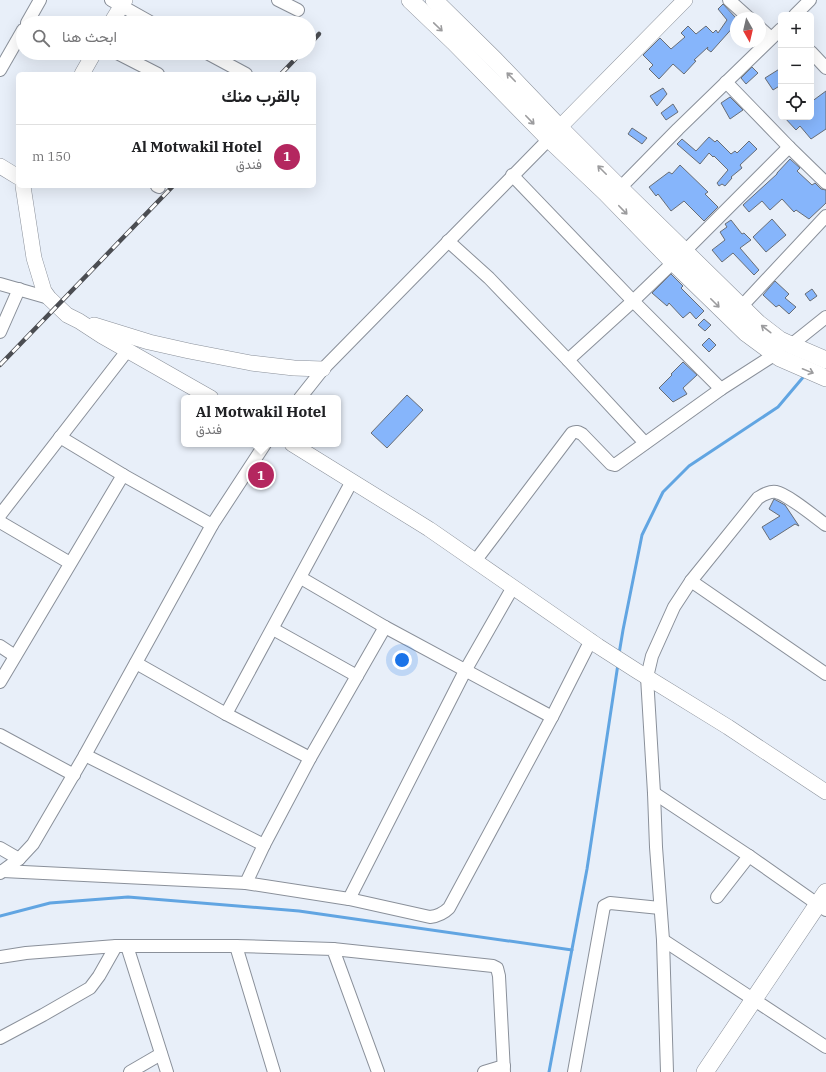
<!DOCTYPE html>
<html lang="ar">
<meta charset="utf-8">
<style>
:root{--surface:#fff;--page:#f2f2f2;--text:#202124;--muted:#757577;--line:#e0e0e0;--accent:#b4275f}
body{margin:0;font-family:"IBM Plex Serif",Vazirmatn,serif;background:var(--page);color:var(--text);direction:rtl}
.controls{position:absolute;right:12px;top:12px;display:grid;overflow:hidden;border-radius:6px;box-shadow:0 4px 16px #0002}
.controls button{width:36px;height:36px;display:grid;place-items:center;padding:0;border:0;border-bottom:1px solid var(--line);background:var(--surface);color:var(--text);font:20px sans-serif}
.compass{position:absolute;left:730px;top:12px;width:36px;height:36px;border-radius:50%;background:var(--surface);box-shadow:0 4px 16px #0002;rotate:172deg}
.you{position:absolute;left:402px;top:660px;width:14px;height:14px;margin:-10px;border:3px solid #fff;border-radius:50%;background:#1a73e8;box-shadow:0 0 0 6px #1a73e833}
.badge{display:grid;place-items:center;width:26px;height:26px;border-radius:50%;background:var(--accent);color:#fff;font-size:13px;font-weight:700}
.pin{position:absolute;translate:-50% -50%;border:2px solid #fff;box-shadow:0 1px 4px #0006}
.popup{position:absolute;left:181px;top:395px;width:160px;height:52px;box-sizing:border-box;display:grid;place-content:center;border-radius:6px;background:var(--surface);filter:drop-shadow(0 1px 3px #0005);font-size:13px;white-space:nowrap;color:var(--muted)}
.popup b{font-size:15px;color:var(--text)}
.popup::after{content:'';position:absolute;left:50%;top:100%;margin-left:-8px;border:8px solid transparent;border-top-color:var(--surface)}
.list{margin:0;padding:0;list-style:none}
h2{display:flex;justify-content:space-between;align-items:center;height:52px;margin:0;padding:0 16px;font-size:17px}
h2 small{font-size:13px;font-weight:400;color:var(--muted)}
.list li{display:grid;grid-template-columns:26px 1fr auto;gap:12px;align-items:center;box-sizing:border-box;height:64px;padding:0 16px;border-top:1px solid var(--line)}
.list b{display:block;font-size:15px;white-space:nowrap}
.list p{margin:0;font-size:13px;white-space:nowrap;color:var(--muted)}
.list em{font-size:13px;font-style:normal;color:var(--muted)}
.icon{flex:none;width:22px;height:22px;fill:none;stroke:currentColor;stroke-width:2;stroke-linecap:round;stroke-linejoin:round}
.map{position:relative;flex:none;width:826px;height:1072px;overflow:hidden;direction:ltr}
.search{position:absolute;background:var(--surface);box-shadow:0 4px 16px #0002;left:16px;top:16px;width:300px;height:44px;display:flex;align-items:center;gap:10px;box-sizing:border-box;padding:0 14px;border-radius:22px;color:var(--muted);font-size:15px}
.panel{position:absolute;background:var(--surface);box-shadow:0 4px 16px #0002;left:16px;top:72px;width:300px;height:116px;border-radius:6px;direction:rtl}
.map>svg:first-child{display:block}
</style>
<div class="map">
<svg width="826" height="1072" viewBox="0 0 826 1072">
<rect width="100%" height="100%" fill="#e8eff9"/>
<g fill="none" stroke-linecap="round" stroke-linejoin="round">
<g stroke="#61a5e2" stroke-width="3">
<path d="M619,654L623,630L642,535L663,492L689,466L778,407L805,375"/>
<path d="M0,916L50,903L128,897L299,911L572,950"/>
<path d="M549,1072L587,869L618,664"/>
</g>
</g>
<g fill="#86b5fb" stroke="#676d76">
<path d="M723,4L736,18V24L711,52L707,49L708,47L694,60L696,61L684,74L673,64L659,79L649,69L653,65L643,55L660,38L671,49L685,37L681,33L688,26L696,34L706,26L713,33L716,30L718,33L727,20L718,9Z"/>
<path d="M752,67L758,73L746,84L741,78Z"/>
<path d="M781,68V85L773,90L765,78Z"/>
<path d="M663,88L667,94L657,106L650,96Z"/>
<path d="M826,91V129L811,139L800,126L796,130L784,117H811V102Z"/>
<path d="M730,97L743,110L730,119L721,103Z"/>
<path d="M673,104L678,112L666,120L661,113Z"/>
<path d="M632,128L647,138L642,144L628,134Z"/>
<path d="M709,137L715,142L717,140L731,154L735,151L737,153L749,141L757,149L740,165L742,168L731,177L732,178L725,186L722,184L719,186L717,183L728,170L714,156L713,157L709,153L700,164L677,144L682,139L696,151Z"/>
<path d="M790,159L800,168L797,171L812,185L815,183L821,189L826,190V203L809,219L796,210L794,212L782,199L770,210L762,201L749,212L743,205L777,174V173Z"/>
<path d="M680,165L708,192L705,194L718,207L704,221L684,201L671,211L658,194L656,196L649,187L669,172L672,174Z"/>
<path d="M772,219L786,235L766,252L753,237Z"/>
<path d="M731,220L742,234L744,233L751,240L740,248L759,270L754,275L733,253L722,262L712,250L725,240L720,232L727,227L725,224Z"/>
<path d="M671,274L683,286L681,288L704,311L696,319L690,312L683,318L669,303L667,306L652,293Z"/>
<path d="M775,281L789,294L785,298L796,307L789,314L779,305L776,307L763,295Z"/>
<path d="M812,289L817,296L810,301L805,294Z"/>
<path d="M704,319L711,325L705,331L698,325Z"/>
<path d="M709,338L716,345L709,352L702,345Z"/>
<path d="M683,362L697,375L683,388L687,394L673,402L659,388L672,375L671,374Z"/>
<path d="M407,395L423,410L387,448L371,433Z"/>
<path d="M774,499L785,505L799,526L795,524L770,540L762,527L780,516L769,509Z"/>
</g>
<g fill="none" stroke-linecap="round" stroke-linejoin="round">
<g stroke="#8a909a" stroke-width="14">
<g id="minor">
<path d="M111,0L152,23"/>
<path d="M278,0L298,10"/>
<path d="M729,0L749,18"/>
<path d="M795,15L810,0"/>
<path d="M27,23L40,0"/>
<path d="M760,28L771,38"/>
<path d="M811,52L826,68"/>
<path d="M117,53L158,74"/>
<path d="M207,53L246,74"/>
<path d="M0,70L23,30"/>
<path d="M726,82L789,147L826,183"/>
<path d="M512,175L633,301L721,389"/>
<path d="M157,186L159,187"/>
<path d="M620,188L678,129L781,29"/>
<path d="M448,241L489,278L568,360L645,443"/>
<path d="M0,284L49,298"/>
<path d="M741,307L826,216"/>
<path d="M0,332L19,289"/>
<path d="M791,345L826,317"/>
<path d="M568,360L633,301L685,251L789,147"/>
<path d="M300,398L323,369L549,139"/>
<path d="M60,437L123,475L212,525"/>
<path d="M0,515L127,351"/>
<path d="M0,522L70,563"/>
<path d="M476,560L572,433C576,431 578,432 582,434L611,464L615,465L721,389L774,355"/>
<path d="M301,578L385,627L552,717"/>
<path d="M691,581L826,674"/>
<path d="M273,629L357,676"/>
<path d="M0,646L15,656"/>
<path d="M136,663L226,714L310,758"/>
<path d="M0,682L123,475"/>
<path d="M226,714L352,481"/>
<path d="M0,735L74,775"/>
<path d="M85,755L264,845"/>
<path d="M654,793L749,856L826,910"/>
<path d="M0,848L19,859"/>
<path d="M3,871L246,883L349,899L430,917C438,916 443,914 449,908L552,717L591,640"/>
<path d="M0,873L19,859L33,844L85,755L212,525L265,444"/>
<path d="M246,883L264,845L310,758L385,627"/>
<path d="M717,897L749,856"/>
<path d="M349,899L465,671L513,587"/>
<path d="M663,940L826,1047"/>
<path d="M127,946L167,1072"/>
<path d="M236,946L274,1072"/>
<path d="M333,949L493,966L497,968L499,976L504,1072"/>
<path d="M0,957L26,953L116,946H236L333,949L378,1072"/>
<path d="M0,1038L43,1015L90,988L99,976L116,946"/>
<path d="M130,1072L161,1054"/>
<path d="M484,1072L504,1066"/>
<path d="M574,1072L604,906L610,903L660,908"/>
<path d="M667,1072L663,940L656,847L654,793L647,677L652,656L674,607L691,581L758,498C763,495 769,491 776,492C787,494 815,517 826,525"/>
</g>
</g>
<g stroke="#8a909a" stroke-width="16">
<g id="tertiary">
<path d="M111,23L125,0"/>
<path d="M82,74L94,53"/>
<path d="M551,136L685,0"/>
<path d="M0,166L18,177"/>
<path d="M23,186L34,258L44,291L49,298L67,315L79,321L102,336L211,398"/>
<path d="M94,325L149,342L189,351L251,363L294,368L323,369"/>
<path d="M292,444L429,529L598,646L637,671L728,727L826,792"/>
</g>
</g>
<g stroke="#8a909a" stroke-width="18">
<g id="secondary">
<path d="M410,0L454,42L549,139L606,193L673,262L746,333L780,358L826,378"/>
<path d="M434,0L495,60L560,128L620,188L758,323L780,340L791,345L826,360"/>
<path d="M705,1072L826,892"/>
</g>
</g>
<use href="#minor" stroke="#fff" stroke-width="12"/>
<use href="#tertiary" stroke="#fff" stroke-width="15"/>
<use href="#secondary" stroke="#fff" stroke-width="17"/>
<g stroke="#4b4d52" stroke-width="4.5">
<g id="rail">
<path d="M309,45L319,34"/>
<path d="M281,74L301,53"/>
<path d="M0,365L173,186"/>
</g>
</g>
<use href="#rail" stroke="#fff" stroke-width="3" stroke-dasharray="9" stroke-linecap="butt"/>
</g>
<defs><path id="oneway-shaft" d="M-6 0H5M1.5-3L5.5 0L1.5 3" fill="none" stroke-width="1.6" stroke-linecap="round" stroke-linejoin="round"/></defs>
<g stroke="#9c9c9e">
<use href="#oneway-shaft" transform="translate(438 27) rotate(44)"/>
<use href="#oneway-shaft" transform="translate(511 77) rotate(-134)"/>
<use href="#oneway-shaft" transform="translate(530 120) rotate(46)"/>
<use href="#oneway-shaft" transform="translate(602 170) rotate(-135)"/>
<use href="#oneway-shaft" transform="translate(623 210) rotate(46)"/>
<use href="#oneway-shaft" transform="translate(715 303) rotate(45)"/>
<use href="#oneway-shaft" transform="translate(766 329) rotate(-142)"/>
<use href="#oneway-shaft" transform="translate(808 371) rotate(22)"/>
</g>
</svg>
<div class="controls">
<button>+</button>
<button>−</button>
<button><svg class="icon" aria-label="locate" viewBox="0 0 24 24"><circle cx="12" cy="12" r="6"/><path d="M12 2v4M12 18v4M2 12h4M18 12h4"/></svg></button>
</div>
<svg class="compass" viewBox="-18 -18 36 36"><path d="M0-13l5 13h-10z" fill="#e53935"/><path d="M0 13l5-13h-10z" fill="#757577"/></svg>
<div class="you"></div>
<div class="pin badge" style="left:261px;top:475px">1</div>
<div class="popup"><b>Al Motwakil Hotel</b>فندق</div>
<div class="search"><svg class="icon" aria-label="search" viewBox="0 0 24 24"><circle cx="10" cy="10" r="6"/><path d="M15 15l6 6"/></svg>ابحث هنا</div>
<section class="panel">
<h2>بالقرب منك<small></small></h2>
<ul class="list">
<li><span class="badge">1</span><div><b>Al Motwakil Hotel</b><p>فندق</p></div><em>150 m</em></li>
</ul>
</section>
</div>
